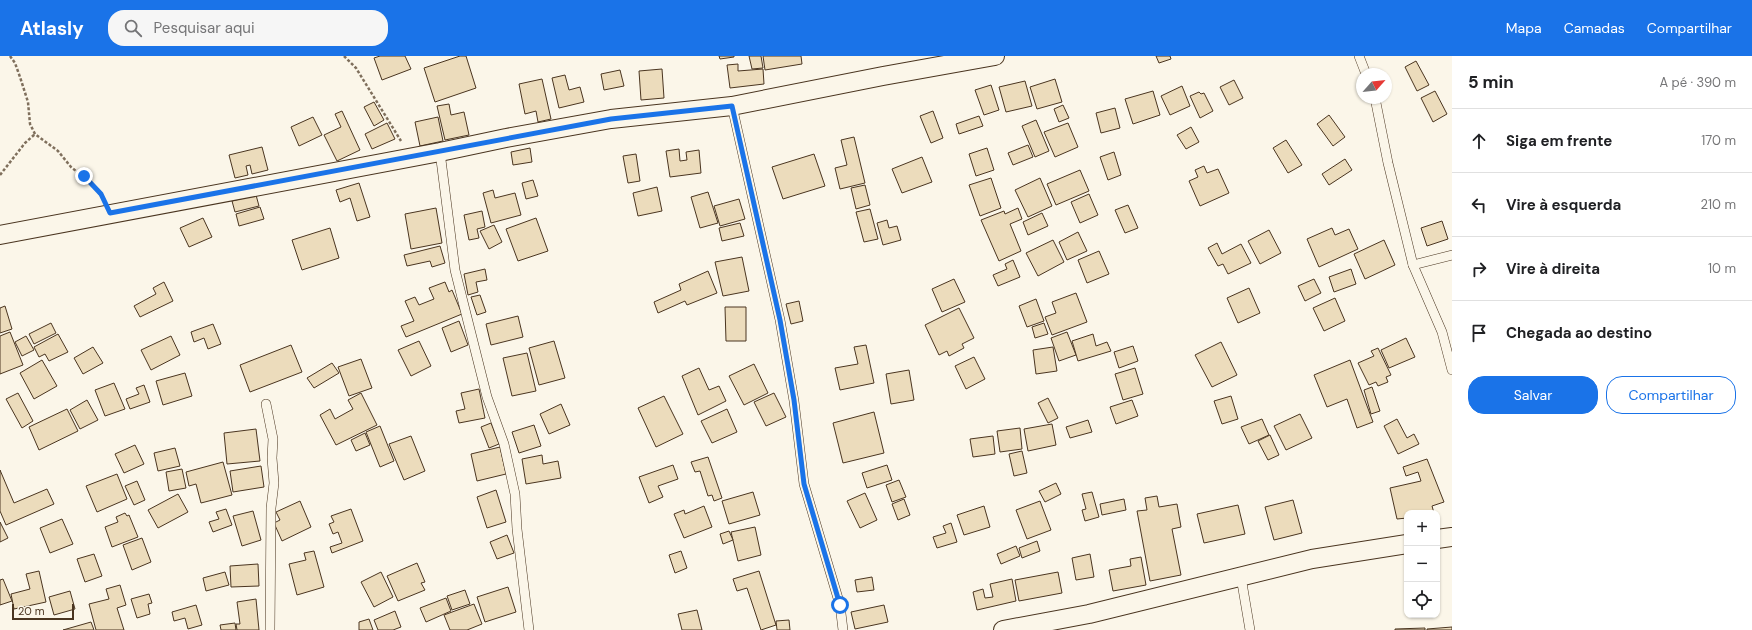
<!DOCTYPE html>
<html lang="pt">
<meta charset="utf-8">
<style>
:root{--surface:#fff;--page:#f6f6f6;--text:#202124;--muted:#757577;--line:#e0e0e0;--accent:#1a73e8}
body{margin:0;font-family:"DM Sans",sans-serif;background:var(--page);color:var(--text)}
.controls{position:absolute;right:12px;bottom:12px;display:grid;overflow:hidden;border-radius:8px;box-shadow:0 1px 3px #0004}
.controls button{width:36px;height:36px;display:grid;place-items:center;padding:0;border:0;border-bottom:1px solid var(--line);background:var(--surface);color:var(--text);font:20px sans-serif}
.compass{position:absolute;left:1356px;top:12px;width:36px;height:36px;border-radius:50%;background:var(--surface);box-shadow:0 1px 3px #0004;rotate:63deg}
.scale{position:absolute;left:12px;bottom:10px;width:62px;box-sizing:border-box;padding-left:4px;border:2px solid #4a3520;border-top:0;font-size:11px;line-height:14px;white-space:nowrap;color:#4a3520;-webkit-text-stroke:3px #fbf6e9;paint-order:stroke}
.stop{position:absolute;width:12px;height:12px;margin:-9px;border:3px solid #1a73e8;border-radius:50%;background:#fff}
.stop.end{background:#1a73e8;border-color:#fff;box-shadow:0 1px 4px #0008}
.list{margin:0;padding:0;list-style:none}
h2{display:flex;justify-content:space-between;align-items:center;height:52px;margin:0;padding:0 16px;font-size:17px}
h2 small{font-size:13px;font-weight:400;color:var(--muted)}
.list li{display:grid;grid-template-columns:26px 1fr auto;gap:12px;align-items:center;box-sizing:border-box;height:64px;padding:0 16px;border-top:1px solid var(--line)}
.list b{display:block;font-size:15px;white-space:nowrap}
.list em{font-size:13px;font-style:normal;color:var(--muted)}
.actions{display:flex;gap:8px;padding:12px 16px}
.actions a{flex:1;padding:9px 0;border:1px solid var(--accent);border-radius:16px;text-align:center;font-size:14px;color:var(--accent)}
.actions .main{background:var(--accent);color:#fff}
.icon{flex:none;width:22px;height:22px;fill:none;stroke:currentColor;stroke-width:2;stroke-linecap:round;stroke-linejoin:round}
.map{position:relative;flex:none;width:1452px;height:574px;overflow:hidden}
header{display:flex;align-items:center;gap:24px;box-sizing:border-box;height:56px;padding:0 20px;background:var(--accent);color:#fff}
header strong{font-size:19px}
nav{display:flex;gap:22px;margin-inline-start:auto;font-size:14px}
.search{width:280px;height:36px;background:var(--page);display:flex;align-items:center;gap:10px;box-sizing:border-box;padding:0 14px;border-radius:16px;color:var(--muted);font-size:15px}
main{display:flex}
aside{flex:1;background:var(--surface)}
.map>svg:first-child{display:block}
</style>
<header>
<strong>Atlasly</strong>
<div class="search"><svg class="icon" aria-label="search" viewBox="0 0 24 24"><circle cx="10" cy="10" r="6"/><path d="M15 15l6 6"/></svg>Pesquisar aqui</div>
<nav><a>Mapa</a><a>Camadas</a><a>Compartilhar</a></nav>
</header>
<main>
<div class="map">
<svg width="1452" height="574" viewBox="0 0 1452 574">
<rect width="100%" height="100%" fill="#fbf6e9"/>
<g fill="#ecdcbc" stroke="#4a3520">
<path d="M380,0H405L411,13L382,24L374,2Z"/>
<path d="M460,0H466L476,32L435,46L424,12Z"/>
<path d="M719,0H734V1L720,3Z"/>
<path d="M749,0H761L763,12L752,13Z"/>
<path d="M763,0H801L802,8L765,14Z"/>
<path d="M1156,0H1170L1171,3L1159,7Z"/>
<path d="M1416,5L1429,29L1417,35L1405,11Z"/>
<path d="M738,8V15L763,13L764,28L730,32L727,9Z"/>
<path d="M662,13L664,42L641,44L639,15Z"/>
<path d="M620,14L624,30L604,34L601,18Z"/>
<path d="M565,19L569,34L580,31L584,46L559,52L552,22Z"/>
<path d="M542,23L551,63L538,66L536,55L525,58L519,28Z"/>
<path d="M1055,23L1062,46L1037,53L1030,31Z"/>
<path d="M1234,24L1243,42L1229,49L1220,31Z"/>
<path d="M1025,25L1032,50L1006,56L999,31Z"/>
<path d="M991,29L999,54L984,59L975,34Z"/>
<path d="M1182,30L1190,50L1170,59L1161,40Z"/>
<path d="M1153,35L1160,59L1133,68L1125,43Z"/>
<path d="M1435,35L1447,58L1433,66L1421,42Z"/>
<path d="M1199,36L1201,38L1204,37L1213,55L1200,62L1190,40Z"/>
<path d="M374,46L384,64L374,70L364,51Z"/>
<path d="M449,48L451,59L464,56L469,79L445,84L437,50Z"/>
<path d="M1063,49L1069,62L1059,66L1054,53Z"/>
<path d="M1115,52L1120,72L1101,77L1096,57Z"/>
<path d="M342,55L360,94L337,105L324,79L341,71L335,58Z"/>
<path d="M933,55L943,82L931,87L920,60Z"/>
<path d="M1329,59L1345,81L1333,90L1317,68Z"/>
<path d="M979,60L983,70L959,78L956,68Z"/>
<path d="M313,61L322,79L299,90L291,71Z"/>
<path d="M438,61L443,85L420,90L415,66Z"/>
<path d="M1036,64L1049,95L1035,101L1022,70Z"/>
<path d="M387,67L395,83L372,93L365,78Z"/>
<path d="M1068,67L1078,91L1055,101L1044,76Z"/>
<path d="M1191,71L1199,86L1186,93L1177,79Z"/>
<path d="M854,81L865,127L840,133L835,112L847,109L841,84Z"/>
<path d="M1286,84L1302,109L1288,117L1273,92Z"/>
<path d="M1028,89L1033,101L1013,109L1008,97Z"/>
<path d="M262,91L268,114L252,118L250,109L246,110L248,119L235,122L229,99Z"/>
<path d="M530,92L532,106L513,109L511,96Z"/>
<path d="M987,92L994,114L976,120L969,98Z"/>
<path d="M679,93L680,105L687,104L686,96L699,94L701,117L670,121L666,95Z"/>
<path d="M1114,96L1121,119L1108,124L1100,101Z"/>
<path d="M636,98L640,125L628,127L623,100Z"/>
<path d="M814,98L825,130L783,143L772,111Z"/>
<path d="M922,101L932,126L902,137L892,113Z"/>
<path d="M1345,103L1352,114L1329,129L1322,118Z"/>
<path d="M1204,110L1207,117L1218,113L1229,137L1200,150L1189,125L1198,121L1195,114Z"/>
<path d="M1080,114L1089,135L1056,149L1047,128Z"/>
<path d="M991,122L1001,152L980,160L969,129Z"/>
<path d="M1040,122L1052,150L1028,161L1015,134Z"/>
<path d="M533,124L538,140L526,143L522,127Z"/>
<path d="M359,127L370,161L357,165L350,142L340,146L336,134Z"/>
<path d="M865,129L870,149L856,153L851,132Z"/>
<path d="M657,131L662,155L638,160L633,137Z"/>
<path d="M493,134L495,142L515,137L521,159L491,167L483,137Z"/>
<path d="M708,136L718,167L700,172L691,141Z"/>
<path d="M1089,138L1098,159L1080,167L1071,146Z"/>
<path d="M256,139L259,150L235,156L232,145Z"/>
<path d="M739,143L745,163L720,170L714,150Z"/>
<path d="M1128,149L1138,172L1125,177L1115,154Z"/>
<path d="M260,151L264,163L239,170L236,158Z"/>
<path d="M436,152L442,187L411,193L405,158Z"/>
<path d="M1018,152L1022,163L1010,168L1021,195L999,205L981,164L1004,155L1005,158Z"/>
<path d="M870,153L878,183L864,186L856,156Z"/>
<path d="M482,155L485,171L477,173L479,182L469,184L464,159Z"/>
<path d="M1042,157L1048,170L1028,179L1023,166Z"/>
<path d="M203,162L212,181L189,191L180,172Z"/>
<path d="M536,162L548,195L518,205L506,173Z"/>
<path d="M887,164L889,172L897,170L901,184L883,189L877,167Z"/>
<path d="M1442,165L1448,183L1427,190L1421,172Z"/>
<path d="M740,167L744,180L722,185L719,172Z"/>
<path d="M494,169L502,186L489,193L480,175Z"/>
<path d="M330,172L339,202L302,214L292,184Z"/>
<path d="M1332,172L1335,179L1349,173L1358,193L1319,211L1307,183Z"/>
<path d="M1269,174L1281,197L1260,208L1248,185Z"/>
<path d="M1078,176L1087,195L1067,204L1059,186Z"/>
<path d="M1053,184L1064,206L1038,220L1026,197Z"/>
<path d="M1384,184L1395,209L1365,223L1354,198Z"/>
<path d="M1217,187L1222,198L1241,188L1251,207L1228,218L1223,208L1218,210L1208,192Z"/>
<path d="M440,190L445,207L432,211L430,205L407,210L404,199Z"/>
<path d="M1099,195L1109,218L1087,227L1078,204Z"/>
<path d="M742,201L749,235L723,240L715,206Z"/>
<path d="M1013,204L1020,221L998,230L993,219L1007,213L1005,208Z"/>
<path d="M485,213L487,224L476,226L478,236L468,239L464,218Z"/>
<path d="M1351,213L1356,228L1334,236L1329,221Z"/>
<path d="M708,215L717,237L687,249L685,245L658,257L654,246L681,234L679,228Z"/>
<path d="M954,223L965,246L942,256L932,233Z"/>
<path d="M1314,223L1321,237L1305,245L1298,230Z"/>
<path d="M164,226L173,245L140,261L134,250L156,238L153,232Z"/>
<path d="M445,226L449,236L452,234L462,258L406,281L401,270L414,265L405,245L415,241L419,249L434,243L429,232Z"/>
<path d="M1249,232L1260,257L1238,267L1227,242Z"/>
<path d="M1076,237L1087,266L1052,279L1045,261L1056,257L1052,246Z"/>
<path d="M480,239L486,256L477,259L471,241Z"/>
<path d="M1335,242L1345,265L1324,275L1313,252Z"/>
<path d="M1036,243L1044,265L1027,271L1019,250Z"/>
<path d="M799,245L803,265L791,268L786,248Z"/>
<path d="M5,250L12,273L0,277V252Z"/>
<path d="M725,251H746V285H726Z"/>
<path d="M959,252L974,282L962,288L964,292L949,300L947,295L939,299L925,269Z"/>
<path d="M518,260L523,281L491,289L486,268Z"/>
<path d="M459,265L468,289L451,296L442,272Z"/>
<path d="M51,267L56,277L34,288L29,278Z"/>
<path d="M1044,267L1048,278L1035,282L1032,271Z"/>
<path d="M213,268L221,288L208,293L204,282L194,286L191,276Z"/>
<path d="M10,276L23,309L0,318V280Z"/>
<path d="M1067,276L1076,299L1059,305L1051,282Z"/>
<path d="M58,278L68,296L49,305L45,298L39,301L34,291Z"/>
<path d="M1093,278L1096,290L1107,286L1111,295L1078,305L1072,285Z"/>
<path d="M26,280L34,294L22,300L15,286Z"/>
<path d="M171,280L180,299L151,314L141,294Z"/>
<path d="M1406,282L1415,301L1389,312L1381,294Z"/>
<path d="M419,285L431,310L411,320L398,294Z"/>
<path d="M554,285L565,322L539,329L529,292Z"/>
<path d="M1221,286L1237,319L1212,331L1195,299Z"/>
<path d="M291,289L302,316L250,336L240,309Z"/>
<path d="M866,289L874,327L840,334L835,312L858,308L854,291Z"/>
<path d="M1133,290L1138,305L1119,312L1114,296Z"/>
<path d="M93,291L103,307L83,318L74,302Z"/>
<path d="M1053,291L1057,315L1036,318L1033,294Z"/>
<path d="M1378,292L1391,319L1386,321L1388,326L1378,330L1376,326L1369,329L1358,307L1374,300L1371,295Z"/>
<path d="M527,297L536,335L512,340L503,302Z"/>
<path d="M974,301L985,323L966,333L955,310Z"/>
<path d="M361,303L372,332L349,340L338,311Z"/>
<path d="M42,304L57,330L34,343L20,317Z"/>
<path d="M1350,304L1373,366L1357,372L1347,343L1327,351L1314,319Z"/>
<path d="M332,307L339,317L314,332L307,322Z"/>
<path d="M754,308L768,337L744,349L729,320Z"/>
<path d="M699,312L709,334L719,330L726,345L698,359L682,320Z"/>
<path d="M1135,312L1143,338L1123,344L1115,318Z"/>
<path d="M909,314L914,344L891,348L886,318Z"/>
<path d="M185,317L192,340L163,349L156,325Z"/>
<path d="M114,327L125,353L105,360L95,334Z"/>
<path d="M144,329L150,346L130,353L126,343L139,338L136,332Z"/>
<path d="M1372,331L1380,355L1371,358L1364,334Z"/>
<path d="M479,333L485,362L459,367L456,355L465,353L461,337Z"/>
<path d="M18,337L33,365L22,372L6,343Z"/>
<path d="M361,337L377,369L336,389L320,359L330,353L335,363L353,353L348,344Z"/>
<path d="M774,337L786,361L766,370L754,346Z"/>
<path d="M664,340L683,378L656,391L638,352Z"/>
<path d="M1231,340L1238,363L1222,368L1214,345Z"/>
<path d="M1048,342L1058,362L1048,367L1038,347Z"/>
<path d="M87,344L98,364L80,373L70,354Z"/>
<path d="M1132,344L1138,360L1116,368L1110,351Z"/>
<path d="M561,348L570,369L549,378L540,358Z"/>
<path d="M67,353L78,375L39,394L29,371Z"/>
<path d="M727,353L737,376L712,387L701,365Z"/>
<path d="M874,356L884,397L843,407L833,367Z"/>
<path d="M1300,358L1312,382L1286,394L1274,370Z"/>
<path d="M1262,363L1269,379L1249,388L1241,371Z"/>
<path d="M1397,363L1407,382L1414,378L1419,388L1398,398L1384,370Z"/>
<path d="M1088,364L1092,376L1070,382L1066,371Z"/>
<path d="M491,367L499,388L489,392L481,371Z"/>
<path d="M1052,368L1056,389L1028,395L1024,373Z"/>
<path d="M534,369L541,390L519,397L512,376Z"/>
<path d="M380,370L394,405L380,411L366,376Z"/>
<path d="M1020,372L1022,393L1000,396L997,375Z"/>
<path d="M256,373L260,405L227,408L224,377Z"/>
<path d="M365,377L370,389L356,395L351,384Z"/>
<path d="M1270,379L1279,399L1268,404L1258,385Z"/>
<path d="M411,380L425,415L404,424L389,388Z"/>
<path d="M993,380L995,398L973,401L970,383Z"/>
<path d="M135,389L144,408L124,417L115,398Z"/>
<path d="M500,391L506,418L477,425L471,398Z"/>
<path d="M175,392L180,410L158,415L154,397Z"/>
<path d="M1022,395L1027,417L1014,420L1009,398Z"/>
<path d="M542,399L543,408L558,405L561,422L526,428L522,403Z"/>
<path d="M708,401L722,442L714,445L712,439L708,440L700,415L695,416L691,406Z"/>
<path d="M1427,403L1444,446L1432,450L1434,457H1407V462L1397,463L1390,432L1421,425L1418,416L1406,420L1403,411Z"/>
<path d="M223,406L232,439L201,447L196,428L189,430L186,416Z"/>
<path d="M673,409L678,423L658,430L663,441L649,447L639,421Z"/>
<path d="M887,409L892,424L867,432L862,417Z"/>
<path d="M261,410L264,431L233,436L230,415Z"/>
<path d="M182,413L186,432L169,435L166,416Z"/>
<path d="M0,414L14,447L47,433L54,448L6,469L0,455Z"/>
<path d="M117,418L127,443L97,456L86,430Z"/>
<path d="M899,424L906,441L892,446L886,429Z"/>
<path d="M137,425L145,444L134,449L125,430Z"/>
<path d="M1056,427L1061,438L1045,446L1039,435Z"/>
<path d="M496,434L506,466L487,472L477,441Z"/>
<path d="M753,436L760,459L729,468L722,445Z"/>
<path d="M1092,436L1099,461L1085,465L1082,454L1086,453L1082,438Z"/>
<path d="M865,437L877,464L860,472L847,445Z"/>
<path d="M178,438L188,456L158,472L148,454Z"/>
<path d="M1157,440L1159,451L1177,448L1181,471L1172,473L1181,519L1150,525L1137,455L1147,454L1145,442Z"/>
<path d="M904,443L910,459L898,464L892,448Z"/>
<path d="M1124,443L1126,454L1102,459L1100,448Z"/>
<path d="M1293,444L1302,477L1274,484L1265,451Z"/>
<path d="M300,445L311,471L282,485L274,467L280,464L276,456Z"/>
<path d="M1040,445L1051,474L1027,483L1016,454Z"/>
<path d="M1238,449L1245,478L1204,487L1197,458Z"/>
<path d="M704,450L712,471L684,482L674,458L684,454L685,458Z"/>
<path d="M984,450L990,471L964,479L957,459Z"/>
<path d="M226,453L232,469L213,476L209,466L219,463L216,456Z"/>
<path d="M351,453L363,485L332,497L330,491L342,487L338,476L333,478L329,468L334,466L331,460Z"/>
<path d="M253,455L261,484L242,490L233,460Z"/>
<path d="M125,457L127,460L129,459L138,481L112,491L105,471L118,466L116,461Z"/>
<path d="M62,463L73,488L50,497L40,472Z"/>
<path d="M0,466L8,482L0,486Z"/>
<path d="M951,467L957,486L937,492L933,481L946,477L943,470Z"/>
<path d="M755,471L761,499L738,505L731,476Z"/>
<path d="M729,475L733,484L723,488L720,478Z"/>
<path d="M507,479L514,497L497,503L490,486Z"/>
<path d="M142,482L151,506L132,514L123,489Z"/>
<path d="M1037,485L1040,495L1022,502L1019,492Z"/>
<path d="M1016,490L1020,500L1001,508L997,498Z"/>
<path d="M314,495L324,531L297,539L289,508L306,504L304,497Z"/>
<path d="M681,495L687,512L675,517L669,499Z"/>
<path d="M94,498L102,520L85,526L77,503Z"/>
<path d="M1090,498L1094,521L1076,524L1072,502Z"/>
<path d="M1141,501L1146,529L1113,535L1109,514L1131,510L1130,503Z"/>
<path d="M417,507L425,526L421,527L425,534L398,545L387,520Z"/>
<path d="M258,508L259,530L231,531L230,510Z"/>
<path d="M39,515L46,546L14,553L11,538L30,533L26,518Z"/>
<path d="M759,515L776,569L761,574L747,532L737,535L733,523Z"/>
<path d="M225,516L229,529L206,535L203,522Z"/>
<path d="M381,516L393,541L374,551L361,526Z"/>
<path d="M1058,516L1062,537L1019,545L1015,524Z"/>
<path d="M872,521L874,534L857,536L855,524Z"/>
<path d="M3,523L12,545L0,549V524Z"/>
<path d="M1012,523L1016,545L977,554L973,536L983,533L985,542L993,541L990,528Z"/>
<path d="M120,529L126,549L117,552L124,574H96L89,548L109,543L106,533Z"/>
<path d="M508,531L516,556L485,566L477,541Z"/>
<path d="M465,534L470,548L452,554L447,540Z"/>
<path d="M70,535L75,553L54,559L49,541Z"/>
<path d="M149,538L152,547L148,548L150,558L137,562L131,543Z"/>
<path d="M446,542L451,555L426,566L420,552Z"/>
<path d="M256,543L259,574H237L236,568H240L237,546Z"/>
<path d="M474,548L482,568L467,574H450L444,559Z"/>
<path d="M196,549L202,569L188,573L185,562L174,565L172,556Z"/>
<path d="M884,549L888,566L855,573L851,556Z"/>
<path d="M697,554L702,574H682L678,558Z"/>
<path d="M395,555L401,571L393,574H378L374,564Z"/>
<path d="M369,563L373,574H359V566Z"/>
<path d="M789,564L790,574H777L776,565Z"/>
<path d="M91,566L94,574H63Z"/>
<path d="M235,567L236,574H221L220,569Z"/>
<path d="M1452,571V574H1427V573Z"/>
<path d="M1425,572V574H1395V573Z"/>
</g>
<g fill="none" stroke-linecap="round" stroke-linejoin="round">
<g stroke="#4a3520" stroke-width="10">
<g id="lane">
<path d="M1359,0L1366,18"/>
<path d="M1375,42L1388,107L1413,209L1442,276L1452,314"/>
<path d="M732,50L780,264L794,345L804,428L840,549L843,574"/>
<path d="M440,96L455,214L487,341L504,388L515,438L517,473L529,574"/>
<path d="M1413,209L1452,199"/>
<path d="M266,348L273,383L272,402L274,427L271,452L270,574"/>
<path d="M1241,521L1250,574"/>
</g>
</g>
<g stroke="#4a3520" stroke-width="20">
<g id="street">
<path d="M0,179L440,96L506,82L611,63L732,50L883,20L995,0"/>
<path d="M1437,483L1452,481"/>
<path d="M1003,574L1089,558L1312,503L1407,488"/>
</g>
</g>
<g stroke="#7f6f5c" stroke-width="2.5" stroke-dasharray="3 2" stroke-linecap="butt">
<path d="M10,0L15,7L20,21L28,46L30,68L35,78L58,95L71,111L92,128L102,141"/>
<path d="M344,0L356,12L401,85"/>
<path d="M0,119L25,87L35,78"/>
</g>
<use href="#lane" stroke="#fbf6e9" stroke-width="9"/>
<use href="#street" stroke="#fbf6e9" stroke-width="18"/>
</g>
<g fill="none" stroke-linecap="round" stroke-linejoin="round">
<path stroke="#1a73e8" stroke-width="5" d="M84,120L101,138L110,157L611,63L732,50L780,264L794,344L804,428L840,549"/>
</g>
</svg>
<div class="controls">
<button>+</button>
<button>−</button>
<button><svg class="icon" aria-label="locate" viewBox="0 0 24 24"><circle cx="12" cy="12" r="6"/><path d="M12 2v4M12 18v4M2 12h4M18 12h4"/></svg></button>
</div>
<svg class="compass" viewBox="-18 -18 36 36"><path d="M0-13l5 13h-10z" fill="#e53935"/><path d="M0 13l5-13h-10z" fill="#757577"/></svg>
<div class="scale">20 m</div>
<div class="stop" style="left:840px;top:549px"></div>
<div class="stop end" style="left:84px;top:120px"></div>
</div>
<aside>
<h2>5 min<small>A pé · 390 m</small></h2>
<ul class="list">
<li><svg class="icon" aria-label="ahead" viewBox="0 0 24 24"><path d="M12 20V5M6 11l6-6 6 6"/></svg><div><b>Siga em frente</b></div><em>170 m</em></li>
<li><svg class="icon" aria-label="left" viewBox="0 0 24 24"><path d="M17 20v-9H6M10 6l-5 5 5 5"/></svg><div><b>Vire à esquerda</b></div><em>210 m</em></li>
<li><svg class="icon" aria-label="right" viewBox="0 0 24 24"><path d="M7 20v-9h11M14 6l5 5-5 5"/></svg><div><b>Vire à direita</b></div><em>10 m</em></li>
<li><svg class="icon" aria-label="arrive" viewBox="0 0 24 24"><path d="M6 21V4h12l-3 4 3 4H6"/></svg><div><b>Chegada ao destino</b></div></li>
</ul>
<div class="actions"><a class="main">Salvar</a><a>Compartilhar</a></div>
</aside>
</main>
